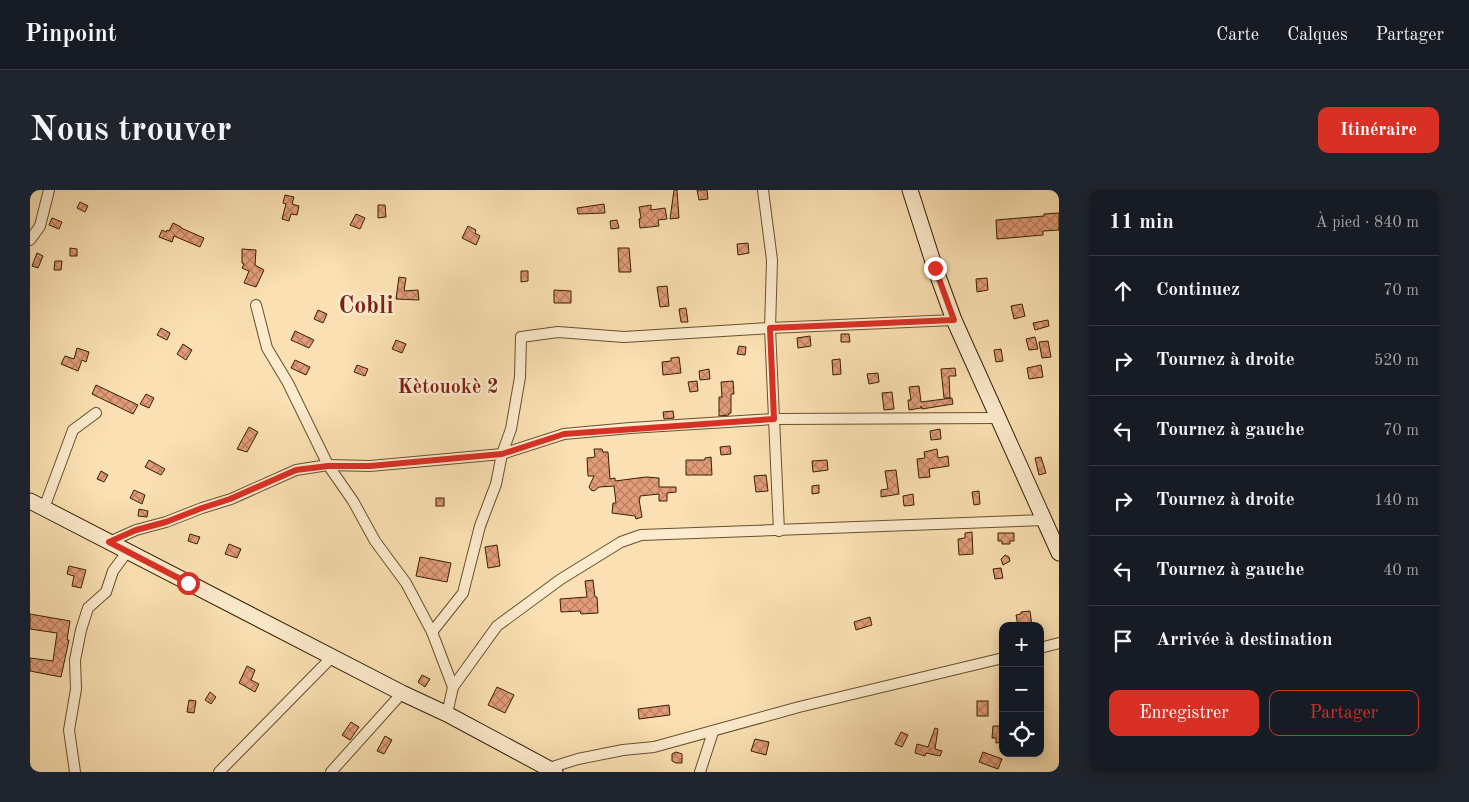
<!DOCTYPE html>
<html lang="fr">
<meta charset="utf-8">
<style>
:root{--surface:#171b24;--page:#20242c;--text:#f1f3f6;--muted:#9ea1a6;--line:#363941;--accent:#d93025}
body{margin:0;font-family:"Old Standard TT",serif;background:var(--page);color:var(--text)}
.controls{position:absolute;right:15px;bottom:15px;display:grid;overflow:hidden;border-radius:10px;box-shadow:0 2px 12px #0003}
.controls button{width:45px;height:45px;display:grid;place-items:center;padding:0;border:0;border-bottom:1px solid var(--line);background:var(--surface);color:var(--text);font:25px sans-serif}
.stop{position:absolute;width:15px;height:15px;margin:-11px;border:4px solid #d93025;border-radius:50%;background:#fff}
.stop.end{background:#d93025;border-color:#fff;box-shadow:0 1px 5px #0008}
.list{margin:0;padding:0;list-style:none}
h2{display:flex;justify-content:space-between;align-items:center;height:65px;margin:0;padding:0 20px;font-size:21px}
h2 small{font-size:16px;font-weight:400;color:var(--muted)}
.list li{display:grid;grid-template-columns:32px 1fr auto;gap:15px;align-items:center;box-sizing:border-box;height:70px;padding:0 20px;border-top:1px solid var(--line)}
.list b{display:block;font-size:19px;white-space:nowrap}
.list em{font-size:16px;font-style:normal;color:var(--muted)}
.actions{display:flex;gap:10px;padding:15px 20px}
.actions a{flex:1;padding:11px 0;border:1px solid var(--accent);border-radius:10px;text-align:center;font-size:18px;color:var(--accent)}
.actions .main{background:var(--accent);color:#fff}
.icon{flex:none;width:28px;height:28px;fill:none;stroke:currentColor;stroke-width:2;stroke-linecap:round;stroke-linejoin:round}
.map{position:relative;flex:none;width:1029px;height:582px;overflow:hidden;border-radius:10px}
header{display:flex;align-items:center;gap:30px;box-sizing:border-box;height:70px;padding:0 25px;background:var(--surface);border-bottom:1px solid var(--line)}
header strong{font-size:24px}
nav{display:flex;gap:28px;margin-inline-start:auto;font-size:18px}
.intro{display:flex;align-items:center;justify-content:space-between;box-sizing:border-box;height:120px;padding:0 30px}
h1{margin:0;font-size:35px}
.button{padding:12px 22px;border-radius:10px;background:var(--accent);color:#fff;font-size:18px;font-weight:700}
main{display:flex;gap:30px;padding:0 30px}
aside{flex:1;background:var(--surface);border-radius:10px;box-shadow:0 2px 12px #0003}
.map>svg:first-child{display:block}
</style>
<header>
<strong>Pinpoint</strong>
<nav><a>Carte</a><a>Calques</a><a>Partager</a></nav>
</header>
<div class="intro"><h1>Nous trouver</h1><a class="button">Itinéraire</a></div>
<main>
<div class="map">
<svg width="1029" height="582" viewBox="0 0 1029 582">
<defs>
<pattern id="building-cross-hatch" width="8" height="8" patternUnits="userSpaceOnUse" patternTransform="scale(1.25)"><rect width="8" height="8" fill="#e29c79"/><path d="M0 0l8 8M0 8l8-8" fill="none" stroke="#b87f61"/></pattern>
</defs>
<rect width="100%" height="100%" fill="#fae0b2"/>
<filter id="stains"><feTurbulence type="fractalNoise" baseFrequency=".004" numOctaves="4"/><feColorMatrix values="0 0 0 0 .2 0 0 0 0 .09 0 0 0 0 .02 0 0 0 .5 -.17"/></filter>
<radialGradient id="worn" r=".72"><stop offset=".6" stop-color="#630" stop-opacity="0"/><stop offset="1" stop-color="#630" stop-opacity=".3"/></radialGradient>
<g fill="url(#building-cross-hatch)" stroke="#372002">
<path d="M644,0H647L649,28L640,29Z"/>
<path d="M667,0H677L678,9L669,10Z"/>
<path d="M255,5L264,7L262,14L269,16L267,25L261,24L259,31L252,29L256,14L253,13Z"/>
<path d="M50,12L58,16L55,22L47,18Z"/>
<path d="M574,14L575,23L548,24L547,18Z"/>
<path d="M348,15H355L356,27L348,28Z"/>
<path d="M621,15V20L635,18L637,29L628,30L629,36L610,38L609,29L611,28L609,17Z"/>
<path d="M1029,23V40L1013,41V45L967,49L966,30L1014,26V24Z"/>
<path d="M326,24L335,28L330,39L320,35Z"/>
<path d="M22,28L32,32L29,39L19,35Z"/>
<path d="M587,30L589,38L581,39L580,31Z"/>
<path d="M143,33L151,37V38L174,48L170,57L144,46L142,52L129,47L132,40L136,42L137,40L139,41Z"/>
<path d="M438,36L446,40L445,43L450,46L446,55L432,48Z"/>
<path d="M718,53L719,63L708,65L707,54Z"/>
<path d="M40,58L47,59V66H40Z"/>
<path d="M588,58H599L601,82H589Z"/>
<path d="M212,59L226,60L225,75L234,80L226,97L214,93L219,81L212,78L214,74L212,73Z"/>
<path d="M7,63L13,66L8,78L2,76Z"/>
<path d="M25,71H32L31,80H24Z"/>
<path d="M491,81H498V91L491,92Z"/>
<path d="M369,87L376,88L374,101L388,100L389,110L366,109Z"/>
<path d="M957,88L958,100L947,102L946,89Z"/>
<path d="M637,96L639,116L630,117L627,97Z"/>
<path d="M524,100L541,101V113H524Z"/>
<path d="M992,114L995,126L984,129L981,116Z"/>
<path d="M656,118L658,132H651L649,119Z"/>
<path d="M288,120L297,124L293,133L284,129Z"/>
<path d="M1018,130L1019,136L1005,140L1003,133Z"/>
<path d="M131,138L140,143L137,150L127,145Z"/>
<path d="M265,141L284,150L279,158L261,150Z"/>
<path d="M811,144H819L820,152H811Z"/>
<path d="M780,146L781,156L768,158L767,148Z"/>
<path d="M1005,147L1008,159L999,160L996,149Z"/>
<path d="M366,150L376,154L372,163L362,159Z"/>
<path d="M1018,151L1021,167L1012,168L1009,152Z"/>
<path d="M153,154L162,160L156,170L147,164Z"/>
<path d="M709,156L716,157L715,165L707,164Z"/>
<path d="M47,158L59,162L56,172L52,170L48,181L31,174L35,166L44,169Z"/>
<path d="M971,159L973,171L966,172L964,160Z"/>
<path d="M649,167L651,183L633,185L632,172L641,171V168Z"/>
<path d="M810,169L811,184L803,185L802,170Z"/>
<path d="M265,170L280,177L276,185L261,178Z"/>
<path d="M327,175L338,179L335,186L324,182Z"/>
<path d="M1011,175L1013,187L999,189L997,178Z"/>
<path d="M925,178L926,186H919L920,208H914L911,179Z"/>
<path d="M679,179L680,189L670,190L669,181Z"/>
<path d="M848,183L849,192L839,194L837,184Z"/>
<path d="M667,191L668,201L660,202L658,192Z"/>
<path d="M703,191L704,204H701V223H699V225L689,226V207H692L691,192Z"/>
<path d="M66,195L108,215L103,224L62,204Z"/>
<path d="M889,196L891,212L922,208L923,214L892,219L891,216V218L879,220L878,210H881L879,197Z"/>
<path d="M862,202L864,219L854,220L852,203Z"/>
<path d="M116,204L124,208L119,218L110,214Z"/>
<path d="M643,221L644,228L634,229L633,222Z"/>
<path d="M219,237L228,242L217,262L207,259Z"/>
<path d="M910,239L911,249L901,250L900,241Z"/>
<path d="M700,256L701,264L691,265L690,257Z"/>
<path d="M564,259H572L573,262H578L580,289L585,288V291L616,287L629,288V297H646V302L637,303V311H629V304L610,306V309H609L612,327L606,329L605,326L582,323L583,313H586L584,296L569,297L564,301L561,300L559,297L564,286H558L557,268L565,267Z"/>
<path d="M907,259L908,268L918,266L919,276L899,279L900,287L889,288L887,269L895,268L894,262Z"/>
<path d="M681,267L682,285H656V270H675V268Z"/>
<path d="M1011,267L1016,283L1009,285L1005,268Z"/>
<path d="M119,270L135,279L131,285L115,277Z"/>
<path d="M797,270L798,280L783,282L782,271Z"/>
<path d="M866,280L869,304L851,307V300L858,299L855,281Z"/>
<path d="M71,281L78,285L74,292L67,289Z"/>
<path d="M736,285L738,301L726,302L724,286Z"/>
<path d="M789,295V303L782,304V296Z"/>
<path d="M104,300L115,305L112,314L100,308Z"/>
<path d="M949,301L950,314L944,315L942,302Z"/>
<path d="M883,304L884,315L874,316L873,306Z"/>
<rect x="406" y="308" width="8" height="8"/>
<path d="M109,319L118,321L117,327L108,326Z"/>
<path d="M942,342L943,364L929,365L928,349L935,348V343Z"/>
<path d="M968,343H984V351H980V354H972V351H968Z"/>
<path d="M160,344L170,347L167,354L158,351Z"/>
<path d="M199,354L211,359L207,368L195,364Z"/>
<path d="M467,355L470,376L458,378L455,357Z"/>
<path d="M975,365L979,367L980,371L973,375L971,369Z"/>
<path d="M390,367L421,373L417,392L386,386Z"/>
<path d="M39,376L56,380L51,398L42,396L44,386L37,384Z"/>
<path d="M971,378L973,388L965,389L963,379Z"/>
<path d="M563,390L565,407H567L568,423L551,424L550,421L531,422L530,409L557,407L555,391Z"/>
<path d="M1000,421L1002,436H988L986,425L991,424V422Z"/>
<path d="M0,424L40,431L37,450H39L31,487L0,481V468L23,471L27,443L0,439Z"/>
<path d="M840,427L842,435L826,440L824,432Z"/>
<path d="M217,476L225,480L221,490L229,494L225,502L209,493Z"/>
<path d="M392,485L400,489L395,497L388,492Z"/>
<path d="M467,497L484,505L475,523L458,515Z"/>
<path d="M180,502L186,507L181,514L175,510Z"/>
<path d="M159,510L166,511L164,523L157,522Z"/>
<rect x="947" y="511" width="11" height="15"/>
<path d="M639,515L640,525L609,529L608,519Z"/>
<path d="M321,532L329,537L320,550L312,545Z"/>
<path d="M963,536H973V552L966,553V548H962Z"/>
<path d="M905,538L908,539L905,559L912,561L910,566L896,563L895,566L885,563L887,554L898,557Z"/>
<path d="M871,542L878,545L872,557L865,554Z"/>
<path d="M355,546L362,550L354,564L347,561Z"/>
<path d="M725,549L739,552L736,565L721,561Z"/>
<path d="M646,562L652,564V573H646L642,571V564Z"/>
<path d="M953,562L972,569L968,579L949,572Z"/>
</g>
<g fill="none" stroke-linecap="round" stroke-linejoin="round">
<g stroke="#68502e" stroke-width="12">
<g id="minor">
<path d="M733,0L742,70L740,138L749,341"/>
<path d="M0,50L10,36L19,0"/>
<path d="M226,115L237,158L258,193L298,275L323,311L345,351L376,393L402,442L423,497"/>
<path d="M14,318L43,240L66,223"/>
<path d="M79,352L106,340L136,332L172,318L201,309L266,280L298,275L340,276L472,264L534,244L600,238L744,229L968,228"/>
<path d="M402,442L433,403L450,336L466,294L472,264L481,239L490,187L491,147L528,142L594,147L740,138L924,130"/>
<path d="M1010,458L1029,453"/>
<path d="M417,524L423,497L467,436L531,389L591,352L611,345L1015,330"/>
<path d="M516,579L548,569L593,560L624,557L769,517L973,468"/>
<path d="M45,582L39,540L46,499L45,470L51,440L58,418L76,402L83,381L97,362"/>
<path d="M189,582L302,467"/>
<path d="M301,582L372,503"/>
<path d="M670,582L683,542"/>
</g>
</g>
<g stroke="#372002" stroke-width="17">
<g id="secondary">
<path d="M880,0L905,78L924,130L1029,363"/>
<path d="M0,311L372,503L417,524L525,582"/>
</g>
</g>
<use href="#minor" stroke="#fcebcd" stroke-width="10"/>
<use href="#secondary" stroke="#fcebcd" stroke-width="15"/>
</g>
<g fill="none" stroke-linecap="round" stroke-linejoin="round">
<path stroke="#d93025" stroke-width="6" d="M158,393L79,352L106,340L136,332L172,318L200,309L266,280L298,276H340L472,264L534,244L744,229L740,138L924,130L905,78"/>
</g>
<g text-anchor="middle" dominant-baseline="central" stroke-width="5" stroke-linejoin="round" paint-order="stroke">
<g font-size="20" font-weight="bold" fill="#7a1f14" stroke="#fcebcd">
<text x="418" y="198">Kètouokè 2</text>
</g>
<g font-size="24" font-weight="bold" fill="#7a1f14" stroke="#fcebcd">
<text x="336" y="117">Cobli</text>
</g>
</g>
<rect width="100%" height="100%" filter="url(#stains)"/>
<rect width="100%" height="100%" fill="url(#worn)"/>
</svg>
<div class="controls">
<button>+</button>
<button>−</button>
<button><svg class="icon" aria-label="locate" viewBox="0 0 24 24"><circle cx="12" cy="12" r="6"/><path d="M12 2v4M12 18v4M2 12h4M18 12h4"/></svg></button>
</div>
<div class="stop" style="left:158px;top:393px"></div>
<div class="stop end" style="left:905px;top:78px"></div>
</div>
<aside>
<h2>11 min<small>À pied · 840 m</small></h2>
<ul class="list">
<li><svg class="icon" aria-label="ahead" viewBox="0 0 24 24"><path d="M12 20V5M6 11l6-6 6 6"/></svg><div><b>Continuez</b></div><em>70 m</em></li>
<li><svg class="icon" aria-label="right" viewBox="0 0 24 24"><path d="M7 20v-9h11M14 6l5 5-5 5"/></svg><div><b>Tournez à droite</b></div><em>520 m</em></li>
<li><svg class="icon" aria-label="left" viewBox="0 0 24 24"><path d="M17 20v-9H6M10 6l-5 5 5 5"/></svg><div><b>Tournez à gauche</b></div><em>70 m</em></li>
<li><svg class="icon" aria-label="right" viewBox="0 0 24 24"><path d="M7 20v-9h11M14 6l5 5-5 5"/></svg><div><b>Tournez à droite</b></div><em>140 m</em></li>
<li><svg class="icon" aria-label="left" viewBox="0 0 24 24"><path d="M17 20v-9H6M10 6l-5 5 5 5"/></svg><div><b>Tournez à gauche</b></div><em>40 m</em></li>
<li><svg class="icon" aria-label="arrive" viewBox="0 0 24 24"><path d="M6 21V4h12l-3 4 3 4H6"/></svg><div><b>Arrivée à destination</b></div></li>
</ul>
<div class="actions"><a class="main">Enregistrer</a><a>Partager</a></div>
</aside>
</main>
